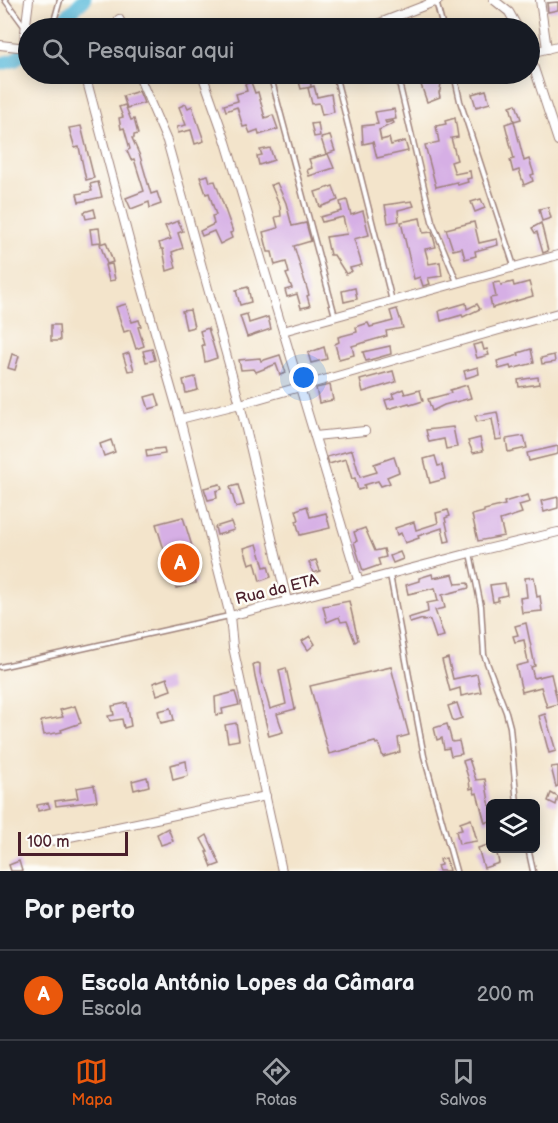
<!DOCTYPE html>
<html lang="pt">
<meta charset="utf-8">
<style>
:root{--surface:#171b24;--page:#242831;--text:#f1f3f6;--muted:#9ea1a6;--line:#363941;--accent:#ea580c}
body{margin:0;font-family:"Balsamiq Sans",sans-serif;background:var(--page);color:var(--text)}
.controls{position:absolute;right:18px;bottom:18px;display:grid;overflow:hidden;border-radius:9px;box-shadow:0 3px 15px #0003}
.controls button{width:54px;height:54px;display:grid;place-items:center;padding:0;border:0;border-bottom:2px solid var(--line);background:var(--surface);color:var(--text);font:30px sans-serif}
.scale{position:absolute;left:18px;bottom:15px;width:110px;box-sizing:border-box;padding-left:6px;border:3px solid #4a1f2b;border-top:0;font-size:16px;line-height:21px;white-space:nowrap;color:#4a1f2b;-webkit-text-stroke:4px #fdfcf7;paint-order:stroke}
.you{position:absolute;left:304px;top:378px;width:21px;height:21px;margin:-15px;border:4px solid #fff;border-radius:50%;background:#1a73e8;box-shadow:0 0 0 9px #1a73e833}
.badge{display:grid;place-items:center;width:39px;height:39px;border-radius:50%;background:var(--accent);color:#fff;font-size:20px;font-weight:700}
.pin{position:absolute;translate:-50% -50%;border:3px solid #fff;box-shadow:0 2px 6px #0006}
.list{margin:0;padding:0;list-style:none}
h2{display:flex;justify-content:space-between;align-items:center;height:78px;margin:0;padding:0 24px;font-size:26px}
h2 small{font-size:20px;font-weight:400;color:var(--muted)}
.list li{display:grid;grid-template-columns:39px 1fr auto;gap:18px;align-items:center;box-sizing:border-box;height:90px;padding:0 24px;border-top:2px solid var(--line)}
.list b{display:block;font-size:22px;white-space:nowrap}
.list p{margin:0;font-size:20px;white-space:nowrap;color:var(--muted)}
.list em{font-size:20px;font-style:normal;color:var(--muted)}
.icon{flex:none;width:33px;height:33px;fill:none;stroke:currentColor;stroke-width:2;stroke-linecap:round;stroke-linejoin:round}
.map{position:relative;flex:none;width:558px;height:871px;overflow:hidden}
.search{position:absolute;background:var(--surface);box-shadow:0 3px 15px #0003;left:18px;right:18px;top:18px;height:66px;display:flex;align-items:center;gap:15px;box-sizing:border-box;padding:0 21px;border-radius:33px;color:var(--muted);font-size:22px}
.sheet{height:168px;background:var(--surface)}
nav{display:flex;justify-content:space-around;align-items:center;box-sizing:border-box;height:84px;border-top:2px solid var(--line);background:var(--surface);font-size:16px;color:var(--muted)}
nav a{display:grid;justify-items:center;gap:3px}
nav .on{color:var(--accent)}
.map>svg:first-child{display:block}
</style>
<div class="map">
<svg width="558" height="871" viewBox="0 0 558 871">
<rect width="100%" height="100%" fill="#fdfcf7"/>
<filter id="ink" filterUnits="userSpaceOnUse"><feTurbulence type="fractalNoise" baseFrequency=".0167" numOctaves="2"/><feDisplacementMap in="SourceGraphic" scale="12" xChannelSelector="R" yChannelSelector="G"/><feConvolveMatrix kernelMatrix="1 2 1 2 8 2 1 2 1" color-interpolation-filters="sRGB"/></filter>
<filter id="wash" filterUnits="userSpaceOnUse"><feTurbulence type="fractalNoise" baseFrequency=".008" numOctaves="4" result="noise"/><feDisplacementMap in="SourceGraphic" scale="24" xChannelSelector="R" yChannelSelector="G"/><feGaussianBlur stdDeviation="1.35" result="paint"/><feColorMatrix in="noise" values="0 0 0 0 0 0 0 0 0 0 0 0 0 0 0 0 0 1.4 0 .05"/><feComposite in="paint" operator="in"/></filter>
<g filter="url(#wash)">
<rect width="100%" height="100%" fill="#f3e4cb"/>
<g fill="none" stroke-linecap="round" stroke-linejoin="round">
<g stroke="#5ebcdc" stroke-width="14">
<path d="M53,28L84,0"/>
<path d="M0,64L15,60L28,49"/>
</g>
</g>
<g id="blocks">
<g fill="#d6afe5">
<path d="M558,2V10L548,12L547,3Z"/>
<path d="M297,74H310L311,87L301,89Z"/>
<path d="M426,74H442L440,91L439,92L440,97L427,102L419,79L427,76Z"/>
<path d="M251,82L255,93L258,92L265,118L273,115L278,129L259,135L258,130L250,133L247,126L243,127L237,107L226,111L224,105L238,101L236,94L247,91L245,84Z"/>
<path d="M314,86L317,97L331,94L334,112L322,115L319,103L312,104L308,88Z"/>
<path d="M486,90L490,103L476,107L472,94Z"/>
<path d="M139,91L144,103L127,108L123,96Z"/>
<path d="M186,104L188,108L192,106L204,141L195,144L191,130L178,133L177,127L186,125L179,107Z"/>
<path d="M516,104L521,119L514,121L510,106Z"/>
<path d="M125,105L131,120L134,119L138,134L134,135V138H132L140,156L151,194L157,192L161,204L150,208L149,202L131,209L126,198L144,191L134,159L131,160L127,151L130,149L124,128L121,129L119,118L123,117L119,107Z"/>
<path d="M394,109L396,119L385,121L386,123L393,121L394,123L379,130L381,140L389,138L391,145L405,141L408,151L377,158L373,142L363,144L362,126L378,124L375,112Z"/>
<path d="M455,118L458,137L451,138L457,160L451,162L455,174L470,171L471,178L467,179L468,182L458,185L457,182L436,187L425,145L439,142L436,126L446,124L445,121Z"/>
<path d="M514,121L524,161L529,159L534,174L531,175L533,181L524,185L519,170L513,172L510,160L514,159L505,124Z"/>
<path d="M318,123L320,136L314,137L311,124Z"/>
<path d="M81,126L94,178L86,180L79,147L75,148L69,128Z"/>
<path d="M330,136L335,151L326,154L321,138Z"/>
<path d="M270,148L274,160L259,165L257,156L262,155L260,150Z"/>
<path d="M328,154L334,168L309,176L307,170L312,168L309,159Z"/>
<path d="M208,175L210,182L215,181L233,232L230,233L232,238L220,244L214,231L202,236L200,231L214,224L212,216L216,215L209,193L206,194L200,177Z"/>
<path d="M98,182L102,197L79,202L77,194L92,191L90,184Z"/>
<path d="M277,183L286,203L292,226L306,223L311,241L294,246L309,295L307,296L310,306L301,308L297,294L287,297L285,290L292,288L286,274L289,273L286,262L275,265L272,252H268L263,232L278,228L275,217L281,216L280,206L271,185Z"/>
<path d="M333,186L338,200L320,207L315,192Z"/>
<path d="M481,199L485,208L475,212L471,202Z"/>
<path d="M347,200L351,215L363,211L369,235L354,239L362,265L350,268L352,271L346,274L334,255H330L326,237L347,234L343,217L322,222L320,217L342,211L340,202Z"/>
<path d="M412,201L414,206L398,210L399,221L388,223L385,205Z"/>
<path d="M548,207L551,218L542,221L539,209Z"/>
<path d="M94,209L96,217L86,219L84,212Z"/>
<path d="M420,218L423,233L432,232L436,247L425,249L429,264L440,262L442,276L428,278L430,284L423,286L420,277L414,279L401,222Z"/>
<path d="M178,221L183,231L178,233L183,248L172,252L176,268L167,271L163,249H161L159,243L171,239L165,226Z"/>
<path d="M474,222L479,243L497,239L498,245L475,251L476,256L465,259L462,248L453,250L446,229Z"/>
<path d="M541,223L548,251L543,253L537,232L535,233L532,228Z"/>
<path d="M99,228L101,242L92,243L90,229Z"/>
<path d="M106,242L113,262L107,264L100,244Z"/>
<path d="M112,264L115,280L109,281L105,265Z"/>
<path d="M500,282L501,285L513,282L514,286L529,282L533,296L492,308L490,298L496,297L493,283Z"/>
<path d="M248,287L251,302L240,305L236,290Z"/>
<path d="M355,288L357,299L344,302L342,291Z"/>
<path d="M466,303L467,309L477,304L480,309L463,317L462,315L441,321L439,311Z"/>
<path d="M126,304L132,322L139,320L141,326L138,327L144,346L136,349L130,330L124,332L116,307Z"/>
<path d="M397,309L403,328L386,331L387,336L352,346L354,355L339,359L335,344L339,342L338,337L357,332L356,327L368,323L370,327L393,321L390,311Z"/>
<path d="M190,310L194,327L186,329L182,311Z"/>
<path d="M247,314L249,323L268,317L271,329L247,337L240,316Z"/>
<path d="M51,325H59L60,341H51Z"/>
<path d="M208,328L217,358L205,362L202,345H204L200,331Z"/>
<path d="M482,343L484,350L487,349L489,355L477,358L473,345Z"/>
<path d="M390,346L391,354L366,361L363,352Z"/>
<path d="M324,347L327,359L311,363L308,353Z"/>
<path d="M152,349L155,360L146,362L143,351Z"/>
<path d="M531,349L534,363L511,369L510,366L499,369L497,361L519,355L518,353Z"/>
<path d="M129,353L134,370L128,371L123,355Z"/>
<path d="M12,354L19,356L15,370L8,368Z"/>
<path d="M280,355L286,373L280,375L276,364L256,372L254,369L241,370L239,360L260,358L261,361Z"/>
<path d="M554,355L555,362L542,364L541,358Z"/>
<path d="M478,367L479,374L466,378L464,371Z"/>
<path d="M393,371L396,382L363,392L360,380Z"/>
<path d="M195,377L198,390L186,393L183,380Z"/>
<path d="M538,377L539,384L519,387L518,380Z"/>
<path d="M330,385L333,400L319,403L316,388Z"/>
<path d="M467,385L471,398L444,405L432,411L428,399L451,393L450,390Z"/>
<path d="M403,389L405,394L420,390L423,401L410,405L409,403L388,409L385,400L394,398L392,394Z"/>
<path d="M156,394L160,406L149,409L145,397Z"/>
<path d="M497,412L502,439L496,440L492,419L477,422L475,416Z"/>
<path d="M453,427L457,447L446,449L444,439L429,442L426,430Z"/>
<path d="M524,436L527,448L508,452L506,439Z"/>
<path d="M480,438L483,451L473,453L468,441Z"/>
<path d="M111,440L115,452L104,456L100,444Z"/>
<path d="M558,446V454L529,461L527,453Z"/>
<path d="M164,448L165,454L147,457L146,450Z"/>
<path d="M352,450L360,477L377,472L374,464L394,457L399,472L387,477L390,483L381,486L378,481L364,485L365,488L358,490L355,478L352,479L346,459L329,464L327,457Z"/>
<path d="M435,456L438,466L442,465L445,479L430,483L424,459Z"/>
<path d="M220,484L222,489L216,491L217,498L208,500L204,488Z"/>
<path d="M238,485L244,505L236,507L230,487Z"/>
<path d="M528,495L530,502L519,505L522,513L500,520L504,536L478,541L472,515L484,512V510L505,505L504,502Z"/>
<path d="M558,497V508L544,512L541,501Z"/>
<path d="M307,506L310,517L326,513L330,528L300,535L296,521L299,520L296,510Z"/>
<path d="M448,510L450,516L445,518L450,541L445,542L442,528L418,536L419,538L405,543L401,533L397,535L395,528L414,522L416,530L438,523L436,513Z"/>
<path d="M183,517L195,556L190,557L196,583L176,588L156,524Z"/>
<path d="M231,522L234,530L217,535L215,527Z"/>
<path d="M365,528L375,551L384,549L386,557L378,559L380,565L363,571L356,549L354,542L357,541L354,532Z"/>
<path d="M257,544L264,567L268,566L271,577L260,581L255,562L249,564L244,548Z"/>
<path d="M400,552L403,559L393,563L390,556Z"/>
<path d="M316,560L320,571L313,573L309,562Z"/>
<path d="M432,574L433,578L453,574L456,584L468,583L469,588L442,595L445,608L435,610L444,636L436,638L430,620L423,621V619L410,623L408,618L428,612L427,603L438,601L435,588L408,594L406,585L419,581V578Z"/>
<path d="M534,577L537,597L540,596L542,611L522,613L520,598L527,597L525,578Z"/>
<path d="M505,583L507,595L498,597V601L493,602L490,585Z"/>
<path d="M349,601L358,640L355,642L347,621L341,622L339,617L327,622L323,606Z"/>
<path d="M526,623L535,666L531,667L534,678L551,674L558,704L547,707L541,687L522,692L516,666L528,663L524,640L515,642L513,636L518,635L515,626Z"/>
<path d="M310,636L315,644L308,650L302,641Z"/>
<path d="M448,658L453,679L477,674L481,692L461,696L460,688L450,691L442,660Z"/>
<path d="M258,663L260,664V673L270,709L286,704L279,670L286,668L295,709L277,714L283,732L269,736L255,677L253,664Z"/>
<path d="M391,667L409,735L398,738L400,752L383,757L378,743L376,744L375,742L329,754L310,686Z"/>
<path d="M167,678L171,690L157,695L153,683Z"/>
<path d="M235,692L239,705L222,709L223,714L216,715L215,697Z"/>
<path d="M127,703L131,726L124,728L122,719L110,721L108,716L114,715L112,706Z"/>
<path d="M457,703L462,718L453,721L448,706Z"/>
<path d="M75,706L81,723L61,730L62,732L44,735L41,721L63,717L60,710Z"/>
<path d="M171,708L174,720L161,723L158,711Z"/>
<path d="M545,714L556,751L549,753L539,716Z"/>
<path d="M236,723L239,740L228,742L225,725Z"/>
<path d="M447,724L452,742L459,741L462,754L451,756L449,748L444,749L442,738L437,740L434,728Z"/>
<path d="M469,759L476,780L485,779L490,807V821L485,823L477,793L475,794L473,788L470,789L469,780L463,761Z"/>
<path d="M186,761L188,776L173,780L170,765Z"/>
<path d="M558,766V786L556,787L551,767Z"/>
<path d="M147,777L149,786L134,790L132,781Z"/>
<path d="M94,785L97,801L56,806L55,801L78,798L76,788Z"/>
<path d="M551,793L558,797L556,805L548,801Z"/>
<path d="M48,803L50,808L38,811L37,805Z"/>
<path d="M471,819L477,841L459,844L456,831L462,830L460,823Z"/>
<path d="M168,828L173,841L161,845L157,834Z"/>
<path d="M207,835L220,864L212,867L206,852H208L201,839Z"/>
<path d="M488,845L489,849H496L499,863L484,868L478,848Z"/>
<path d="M446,858L449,871H439L437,866L441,865L440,859Z"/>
<path d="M19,861L22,871H11L9,865Z"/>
</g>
</g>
</g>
<g filter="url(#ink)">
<use href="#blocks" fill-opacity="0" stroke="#9e827b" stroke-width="1.5"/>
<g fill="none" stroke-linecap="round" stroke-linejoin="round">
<g stroke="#9e827b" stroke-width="7">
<g id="service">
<path d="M5,0L24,26"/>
<path d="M436,1L443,28"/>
<path d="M52,28L60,0"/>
<path d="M270,74L335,316"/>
<path d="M335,74L392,301"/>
<path d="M397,74L432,221L457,282"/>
<path d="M454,74L460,101L514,266"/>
<path d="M470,553L481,606L484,655L506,712L510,727L517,804"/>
<path d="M390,575L424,756L456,871"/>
<path d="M0,667L229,616"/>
<path d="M528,848L533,871"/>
</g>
</g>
<g stroke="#9e827b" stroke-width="10">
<g id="minor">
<path d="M494,0L509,12L518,28"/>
<path d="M540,0L547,49"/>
<path d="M119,19L124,28"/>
<path d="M367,28L439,0"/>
<path d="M0,45L27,48"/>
<path d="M23,48L29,0"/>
<path d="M530,53L558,46"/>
<path d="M530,56L558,141"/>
<path d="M85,74L135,262L180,419L230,616L233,647L282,871"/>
<path d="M138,74L167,141L240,404L287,601"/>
<path d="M202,74L226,142L359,583"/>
<path d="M283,331L558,255"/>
<path d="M180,419L240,404L558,313"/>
<path d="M315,436L365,431"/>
<path d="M230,616L470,553L558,532"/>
<path d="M41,843L266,796"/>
</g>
</g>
<use href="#service" stroke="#fff" stroke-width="4"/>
<use href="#minor" stroke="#fff" stroke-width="8"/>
</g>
</g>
<g text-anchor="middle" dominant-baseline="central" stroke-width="5" stroke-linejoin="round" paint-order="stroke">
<g font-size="16" fill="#4a1f2b" stroke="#fdfcf7">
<text transform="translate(277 590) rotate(-14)">Rua da ETA</text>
</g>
</g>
</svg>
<div class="controls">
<button><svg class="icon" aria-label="layers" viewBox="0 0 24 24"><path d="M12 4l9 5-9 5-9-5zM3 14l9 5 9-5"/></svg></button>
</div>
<div class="scale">100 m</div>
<div class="you"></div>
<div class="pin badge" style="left:180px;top:563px">A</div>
<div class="search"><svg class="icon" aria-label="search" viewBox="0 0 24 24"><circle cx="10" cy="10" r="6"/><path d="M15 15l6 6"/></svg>Pesquisar aqui</div>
</div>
<section class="sheet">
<h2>Por perto<small></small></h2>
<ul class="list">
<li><span class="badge">A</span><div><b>Escola António Lopes da Câmara</b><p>Escola</p></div><em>200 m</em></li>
</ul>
</section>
<nav>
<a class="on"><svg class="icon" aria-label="map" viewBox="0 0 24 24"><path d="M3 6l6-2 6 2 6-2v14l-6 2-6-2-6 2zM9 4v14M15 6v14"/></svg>Mapa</a>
<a><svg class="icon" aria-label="directions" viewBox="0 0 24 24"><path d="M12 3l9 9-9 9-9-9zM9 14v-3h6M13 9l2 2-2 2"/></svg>Rotas</a>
<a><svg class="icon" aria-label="saved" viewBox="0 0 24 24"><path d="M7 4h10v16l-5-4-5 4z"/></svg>Salvos</a>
</nav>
